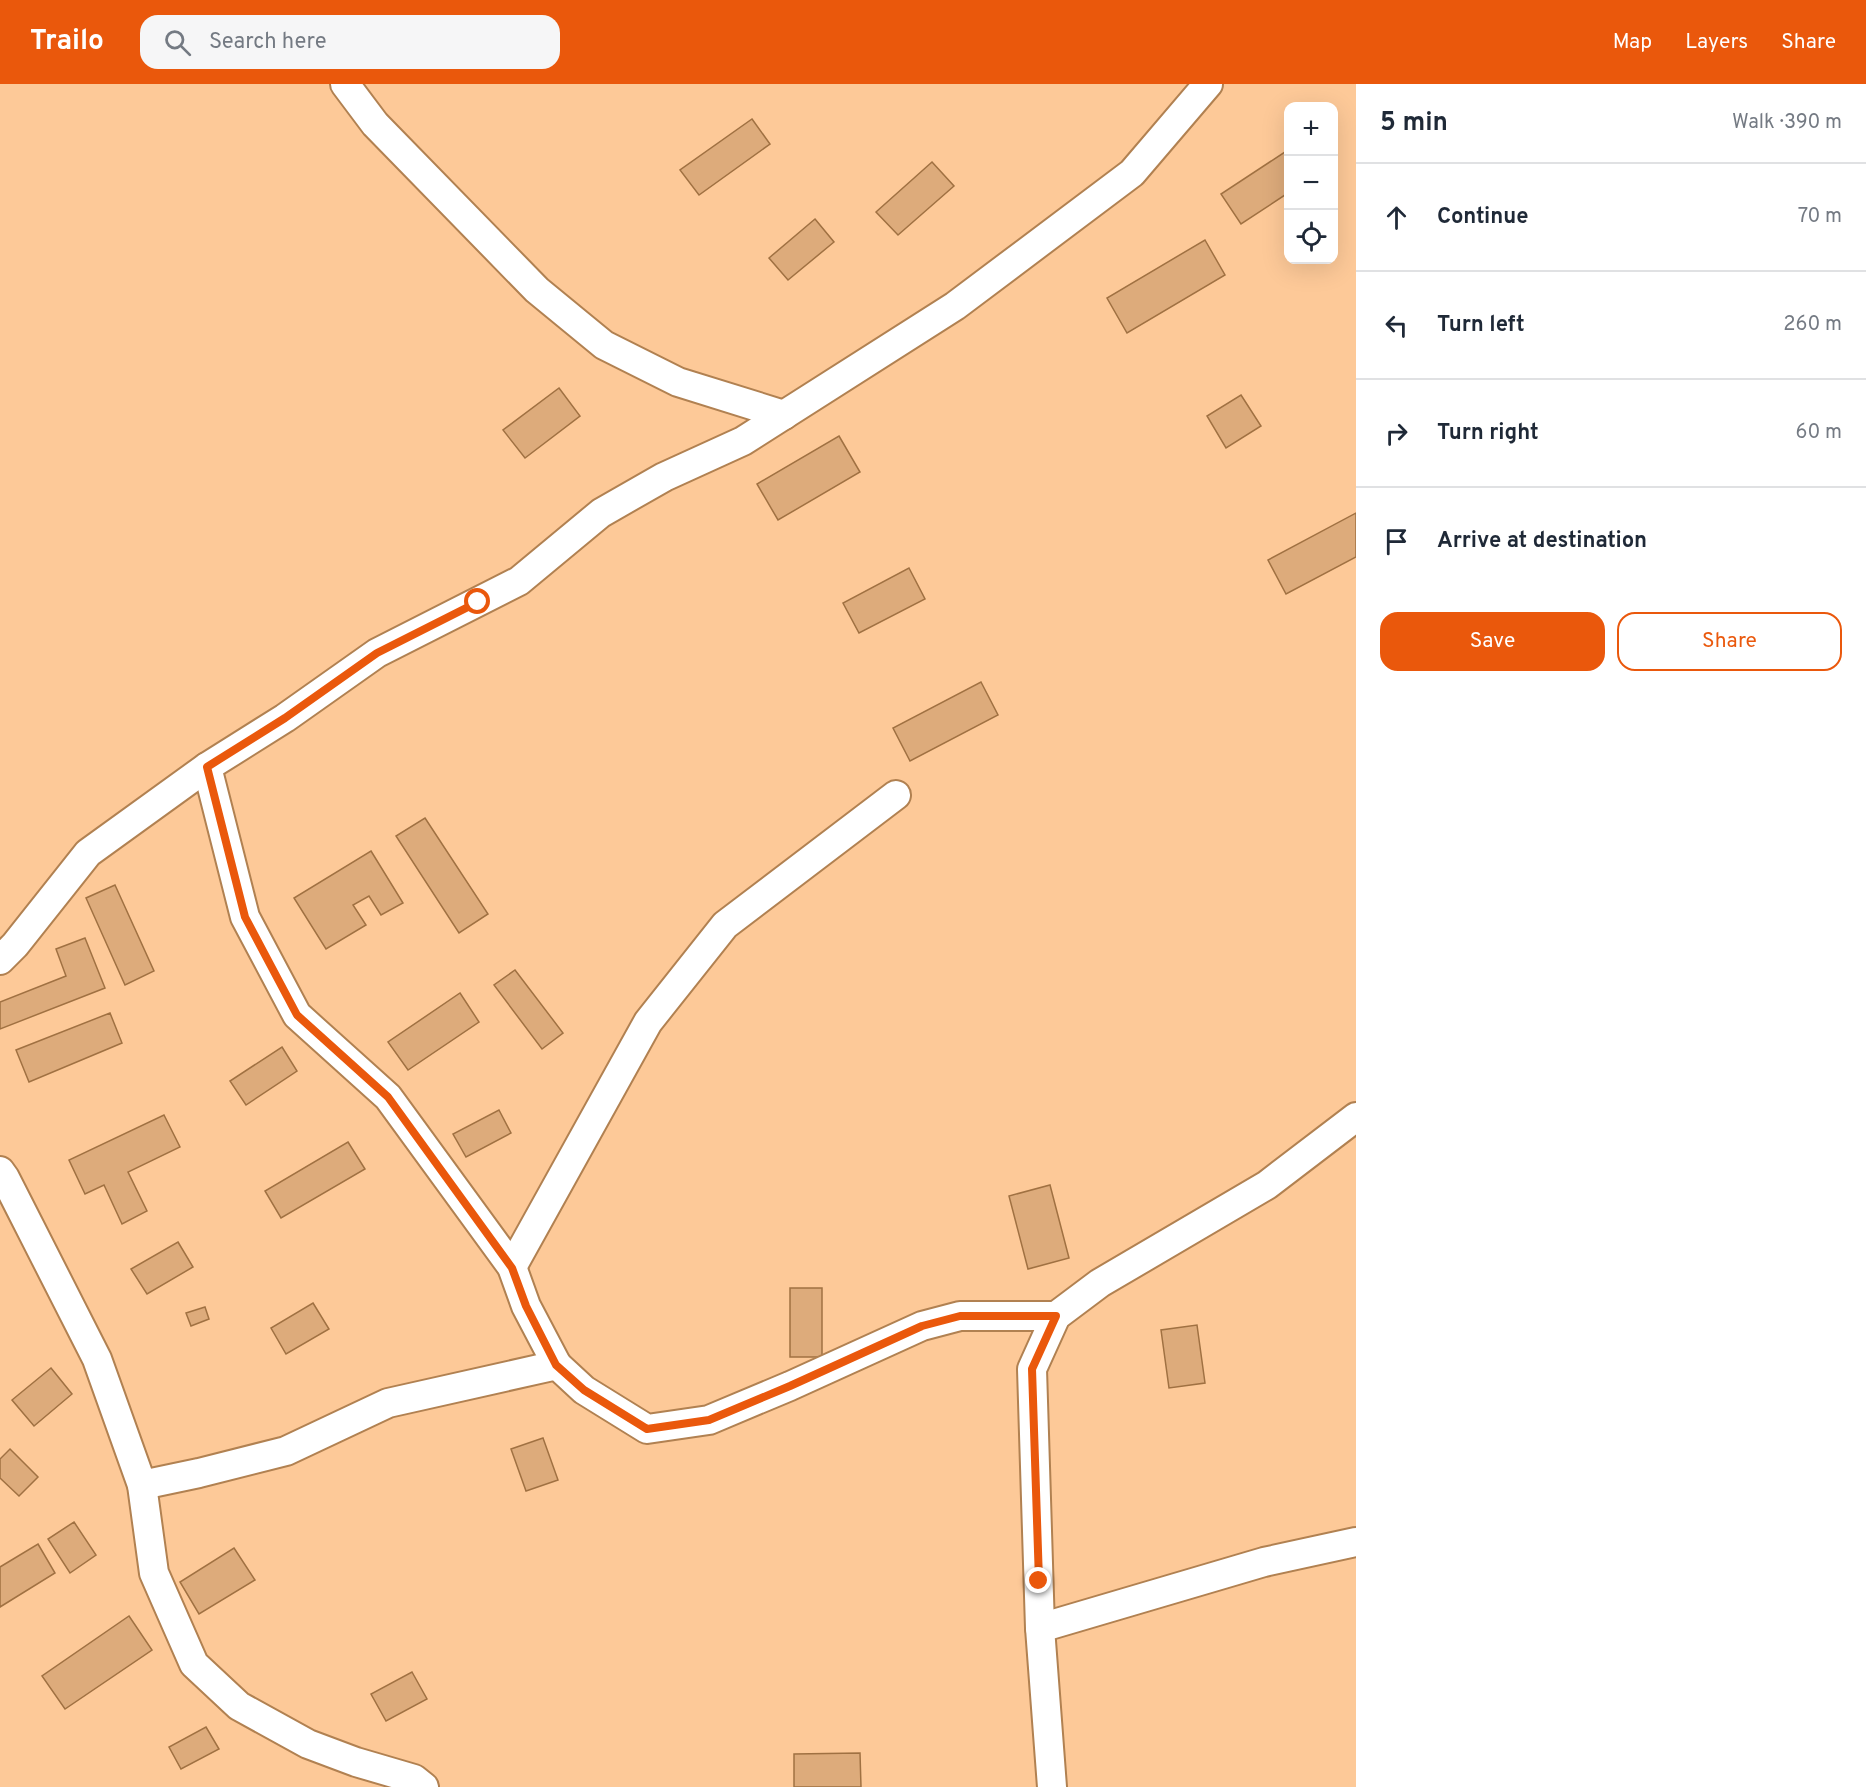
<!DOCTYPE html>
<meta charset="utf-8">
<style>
:root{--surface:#fff;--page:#f6f6f7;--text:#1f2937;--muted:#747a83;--line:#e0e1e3;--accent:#ea580c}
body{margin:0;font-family:Overpass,sans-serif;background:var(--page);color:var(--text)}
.controls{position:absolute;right:18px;top:18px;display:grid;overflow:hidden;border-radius:12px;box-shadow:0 6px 24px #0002}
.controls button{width:54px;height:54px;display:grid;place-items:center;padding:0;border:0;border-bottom:2px solid var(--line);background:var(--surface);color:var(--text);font:30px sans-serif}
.stop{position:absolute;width:18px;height:18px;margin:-14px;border:4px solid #ea580c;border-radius:50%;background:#fff}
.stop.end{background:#ea580c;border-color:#fff;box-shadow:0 2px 6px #0008}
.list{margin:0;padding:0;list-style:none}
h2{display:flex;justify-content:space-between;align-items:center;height:78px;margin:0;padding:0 24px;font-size:26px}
h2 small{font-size:20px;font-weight:400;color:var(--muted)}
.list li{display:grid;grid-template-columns:39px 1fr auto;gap:18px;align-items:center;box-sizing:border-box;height:108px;padding:0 24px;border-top:2px solid var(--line)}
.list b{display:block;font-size:22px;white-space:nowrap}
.list em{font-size:20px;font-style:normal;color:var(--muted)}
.actions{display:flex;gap:12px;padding:18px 24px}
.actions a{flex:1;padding:14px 0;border:2px solid var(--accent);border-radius:18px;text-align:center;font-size:21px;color:var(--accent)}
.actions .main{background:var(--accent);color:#fff}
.icon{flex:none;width:33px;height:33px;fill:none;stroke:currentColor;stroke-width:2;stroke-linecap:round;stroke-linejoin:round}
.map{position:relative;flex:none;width:1356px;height:1703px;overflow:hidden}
header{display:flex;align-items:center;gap:36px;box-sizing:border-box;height:84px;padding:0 30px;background:var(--accent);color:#fff}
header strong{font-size:28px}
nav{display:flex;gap:33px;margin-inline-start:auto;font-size:21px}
.search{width:420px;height:54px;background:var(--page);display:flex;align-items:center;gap:15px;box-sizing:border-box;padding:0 21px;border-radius:18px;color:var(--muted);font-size:22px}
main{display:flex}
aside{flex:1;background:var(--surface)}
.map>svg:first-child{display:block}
</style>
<header>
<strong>Trailo</strong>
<div class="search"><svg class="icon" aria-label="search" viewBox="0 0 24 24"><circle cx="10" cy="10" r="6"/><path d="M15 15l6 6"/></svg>Search here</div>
<nav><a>Map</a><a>Layers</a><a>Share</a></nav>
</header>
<main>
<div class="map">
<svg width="1356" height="1703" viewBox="0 0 1356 1703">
<rect width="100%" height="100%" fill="#fdc998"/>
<g fill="#ddab7b" stroke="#a07142" stroke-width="1.5">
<path d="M752,35L770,60L699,111L680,86Z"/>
<path d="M1288,66V109L1241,140L1221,110Z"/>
<path d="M932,78L954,102L898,151L876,128Z"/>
<path d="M815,135L834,158L788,196L769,174Z"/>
<path d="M1205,156L1225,191L1127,249L1107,214Z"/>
<path d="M559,304L580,332L525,374L503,346Z"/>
<path d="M1241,311L1261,342L1226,364L1207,332Z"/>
<path d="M839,352L860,388L778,436L757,400Z"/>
<path d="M1356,429V473L1286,510L1268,476Z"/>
<path d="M909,484L925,515L859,549L843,519Z"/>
<path d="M981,598L998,631L910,677L893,644Z"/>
<path d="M425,734L488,830L459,849L396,752Z"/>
<path d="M371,767L403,819L381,831L369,812L353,821L366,841L326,865L294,814Z"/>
<path d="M115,801L154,887L125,901L86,814Z"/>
<path d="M85,854L105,904L0,945V918L66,892L56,865Z"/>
<path d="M515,886L563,949L542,965L494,901Z"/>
<path d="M460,909L479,938L408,986L388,958Z"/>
<path d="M110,929L122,959L29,998L16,966Z"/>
<path d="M282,963L297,987L246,1021L230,997Z"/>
<path d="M499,1026L511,1049L466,1073L453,1050Z"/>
<path d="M164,1031L180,1063L128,1088L147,1127L122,1140L104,1101L85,1110L69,1076Z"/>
<path d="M348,1058L365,1085L281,1134L265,1107Z"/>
<path d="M1050,1101L1069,1174L1028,1185L1009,1112Z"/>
<path d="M178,1158L193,1183L147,1210L131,1185Z"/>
<rect x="790" y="1204" width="32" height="69"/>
<path d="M313,1219L329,1245L286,1270L271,1244Z"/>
<path d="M205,1223L209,1235L191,1242L186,1229Z"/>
<path d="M1197,1241L1205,1299L1169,1304L1161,1246Z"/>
<path d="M51,1284L72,1310L34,1342L12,1316Z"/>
<path d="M543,1354L558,1396L526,1407L511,1365Z"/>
<path d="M10,1365L38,1393L19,1412L0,1394V1375Z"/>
<path d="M74,1438L96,1471L70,1489L48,1455Z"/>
<path d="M38,1460L55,1489L0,1523V1483Z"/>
<path d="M234,1464L255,1496L199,1530L180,1498Z"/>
<path d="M129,1532L152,1566L65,1625L42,1592Z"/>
<path d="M412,1588L427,1615L386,1637L371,1610Z"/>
<path d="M206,1643L219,1665L181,1685L169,1663Z"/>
<path d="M860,1669L861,1703H794V1670Z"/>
</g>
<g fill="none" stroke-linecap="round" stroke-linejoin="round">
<g stroke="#b18151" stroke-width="32">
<g id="minor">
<path d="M345,0L375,40L537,206L604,261L678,298L784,331"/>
<path d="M207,683L245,833L297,931L388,1013L512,1183L526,1222L557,1281"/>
<path d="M0,876L15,861L88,769L207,683L285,634L377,569L519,497L601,429L664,393L743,357L955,222L1132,89L1208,0"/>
<path d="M0,1087L5,1094L97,1275L142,1401L154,1489L194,1580L239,1622L308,1660L356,1678L414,1695L424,1703"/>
<path d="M512,1183L648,938L725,841L896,711"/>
<path d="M142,1401L199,1389L286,1367L388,1319L557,1281L584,1306L647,1345L709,1336L790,1302L922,1242L960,1232H1056"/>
<path d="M1040,1544L1264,1478L1356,1458"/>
<path d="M1052,1703L1040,1544L1032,1285L1056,1232L1100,1199L1267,1101L1356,1033"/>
</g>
</g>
<use href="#minor" stroke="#fff" stroke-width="28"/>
</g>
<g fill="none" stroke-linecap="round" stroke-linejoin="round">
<path stroke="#ea580c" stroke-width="8" d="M478,518L377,569L285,634L207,683L245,833L297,931L388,1013L512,1184L526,1222L556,1281L584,1306L647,1345L709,1336L790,1302L922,1242L960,1232H1056L1032,1285L1039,1497"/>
</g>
</svg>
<div class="controls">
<button>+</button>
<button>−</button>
<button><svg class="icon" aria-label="locate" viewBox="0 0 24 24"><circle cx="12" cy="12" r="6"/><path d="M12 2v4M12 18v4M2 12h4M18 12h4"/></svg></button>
</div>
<div class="stop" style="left:478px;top:518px"></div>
<div class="stop end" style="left:1039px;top:1497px"></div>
</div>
<aside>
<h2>5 min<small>Walk · 390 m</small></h2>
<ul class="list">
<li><svg class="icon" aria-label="ahead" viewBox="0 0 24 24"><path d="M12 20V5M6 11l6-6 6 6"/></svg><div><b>Continue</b></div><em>70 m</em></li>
<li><svg class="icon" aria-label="left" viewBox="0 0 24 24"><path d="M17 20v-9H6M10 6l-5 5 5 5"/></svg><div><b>Turn left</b></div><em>260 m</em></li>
<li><svg class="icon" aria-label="right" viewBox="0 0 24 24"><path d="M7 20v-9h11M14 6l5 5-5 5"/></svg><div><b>Turn right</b></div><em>60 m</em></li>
<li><svg class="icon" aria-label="arrive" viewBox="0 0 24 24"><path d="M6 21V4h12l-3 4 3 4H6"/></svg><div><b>Arrive at destination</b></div></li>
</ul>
<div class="actions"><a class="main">Save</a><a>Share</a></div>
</aside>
</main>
